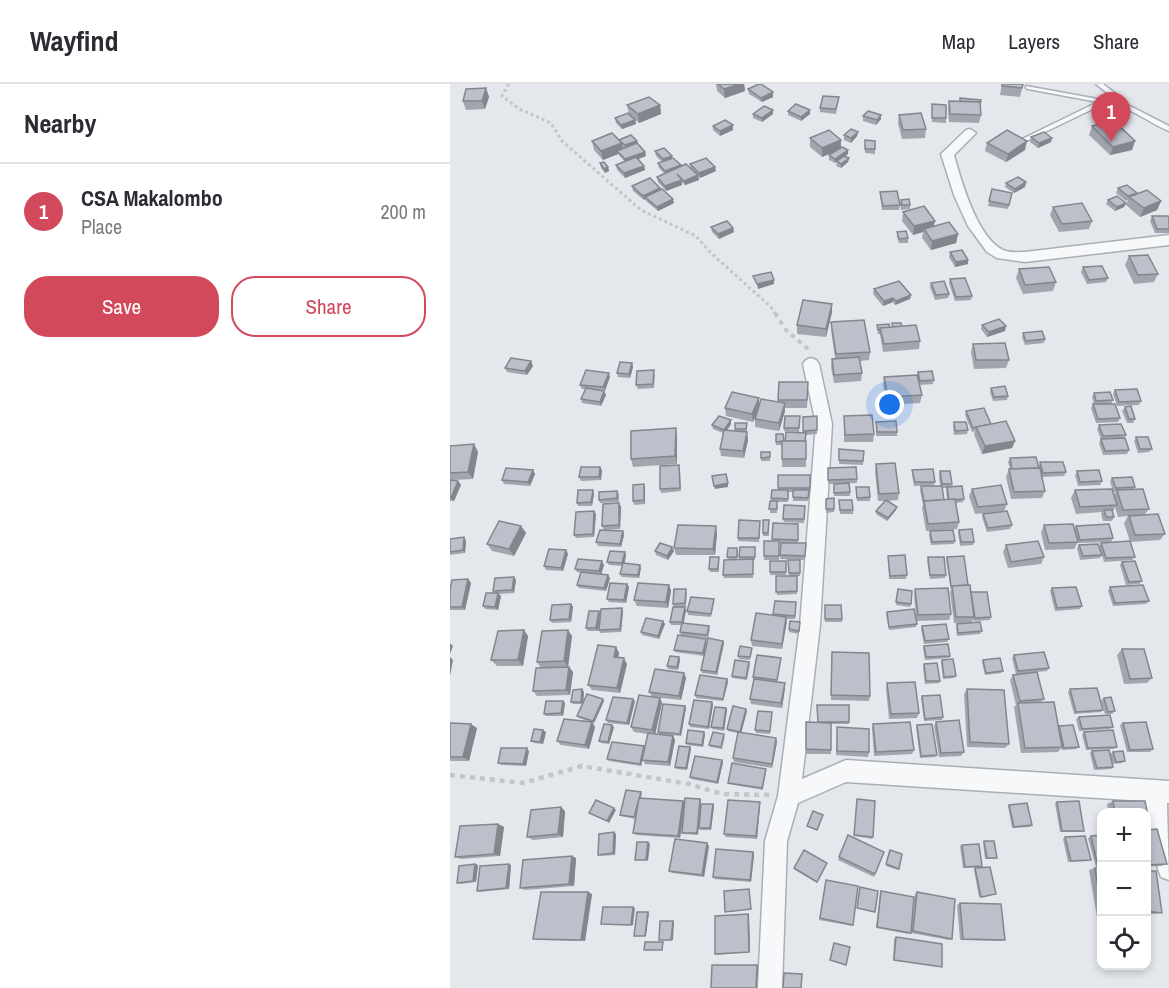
<!DOCTYPE html>
<meta charset="utf-8">
<style>
:root{--surface:#fff;--page:#f7f7f7;--text:#2b2b33;--muted:#7c7c81;--line:#e1e1e2;--accent:#d1495b}
body{margin:0;font-family:"Archivo Narrow",sans-serif;background:var(--page);color:var(--text)}
.controls{position:absolute;right:18px;bottom:18px;display:grid;overflow:hidden;border-radius:12px;box-shadow:0 3px 9px #0003}
.controls button{width:54px;height:54px;display:grid;place-items:center;padding:0;border:0;border-bottom:2px solid var(--line);background:var(--surface);color:var(--text);font:30px sans-serif}
.you{position:absolute;left:440px;top:321px;width:21px;height:21px;margin:-15px;border:4px solid #fff;border-radius:50%;background:#1a73e8;box-shadow:0 0 0 9px #1a73e833}
.badge{display:grid;place-items:center;width:39px;height:39px;border-radius:50%;background:var(--accent);color:#fff;font-size:20px;font-weight:700}
.pin{position:absolute;translate:-50% -50px;filter:drop-shadow(0 2px 3px #0008)}
.pin::after{content:'';position:absolute;top:32px;width:21px;height:18px;background:inherit;clip-path:polygon(0 0,100% 0,50% 100%)}
.list{margin:0;padding:0;list-style:none}
h2{display:flex;justify-content:space-between;align-items:center;height:78px;margin:0;padding:0 24px;font-size:26px}
h2 small{font-size:20px;font-weight:400;color:var(--muted)}
.list li{display:grid;grid-template-columns:39px 1fr auto;gap:18px;align-items:center;box-sizing:border-box;height:96px;padding:0 24px;border-top:2px solid var(--line)}
.list b{display:block;font-size:22px;white-space:nowrap}
.list p{margin:0;font-size:20px;white-space:nowrap;color:var(--muted)}
.list em{font-size:20px;font-style:normal;color:var(--muted)}
.actions{display:flex;gap:12px;padding:18px 24px}
.actions a{flex:1;padding:14px 0;border:2px solid var(--accent);border-radius:24px;text-align:center;font-size:21px;color:var(--accent)}
.actions .main{background:var(--accent);color:#fff}
.icon{flex:none;width:33px;height:33px;fill:none;stroke:currentColor;stroke-width:2;stroke-linecap:round;stroke-linejoin:round}
.map{position:relative;flex:none;width:719px;height:904px;overflow:hidden}
header{display:flex;align-items:center;gap:36px;box-sizing:border-box;height:84px;padding:0 30px;background:var(--surface);border-bottom:2px solid var(--line)}
header strong{font-size:28px}
nav{display:flex;gap:33px;margin-inline-start:auto;font-size:21px}
main{display:flex}
aside{flex:1;background:var(--surface)}
.map>svg:first-child{display:block}
</style>
<header>
<strong>Wayfind</strong>
<nav><a>Map</a><a>Layers</a><a>Share</a></nav>
</header>
<main>
<aside>
<h2>Nearby<small></small></h2>
<ul class="list">
<li><span class="badge">1</span><div><b>CSA Makalombo</b><p>Place</p></div><em>200 m</em></li>
</ul>
<div class="actions"><a class="main">Save</a><a>Share</a></div>
</aside>
<div class="map">
<svg width="719" height="904" viewBox="0 0 719 904">
<rect width="100%" height="100%" fill="#e4e7ec"/>
<g fill="none" stroke-linecap="round" stroke-linejoin="round">
<g stroke="#a9aeb7" stroke-width="3">
<path id="service" d="M646,0H653L676,18V20L719,42V47C694,37 678,18 649,22L572,59H568V57L648,18L578,5L576,4V2L670,19Z"/>
</g>
<g stroke="#a9aeb7" stroke-width="3">
<g id="minor">
<path d="M520,45L526,49L504,71C511,96 528,158 556,167C562,169 569,168 575,168L719,151V161L575,178L547,174L537,168L518,142L504,111L491,70L516,46Z"/>
<path d="M361,274L366,276L369,280L382,340L370,541L352,695L396,676L719,697V719H717L719,796L711,793L708,785L695,717L396,698L348,719L337,757L332,904H308L315,757L328,712L350,541L366,340L353,280L356,276Z"/>
</g>
</g>
<path stroke="#c2c5cb" stroke-width="3" stroke-dasharray="3 3" stroke-linecap="butt" d="M59,0L52,12L69,25L101,39L112,57L191,126L246,152L262,170L321,223L326,231"/>
<path stroke="#c2c5cb" stroke-width="4" stroke-dasharray="4.5 4.5" stroke-linecap="butt" d="M325,229L336,246L358,265"/>
<path stroke="#c2c5cb" stroke-width="4.5" stroke-dasharray="5 5" stroke-linecap="butt" d="M0,691L73,699L132,682L239,700L272,710L321,711"/>
<use href="#service" fill="#f7f8fa" fill-rule="evenodd"/>
<use href="#minor" fill="#f7f8fa" fill-rule="evenodd"/>
</g>
<g fill="#a1a5ae" fill-rule="evenodd">
<path d="M266,0H294L295,7L275,14L267,7Z"/>
<path d="M552,0H573L570,13L550,11Z"/>
<path d="M36,4L39,13L35,25L16,26L13,17Z"/>
<path d="M298,5L323,13L312,18L299,10Z"/>
<path d="M388,17L386,30L370,28V24Z"/>
<path d="M499,17L531,31L529,39L499,38L498,26Z"/>
<path d="M482,20L496,34V39L482,38Z"/>
<path d="M177,21H210L211,30L189,39L180,31L185,36L186,40L172,45L166,39L165,34L179,30Z"/>
<path d="M323,26V30L312,38L303,34V30Z"/>
<path d="M338,27L360,30L351,37L338,31Z"/>
<path d="M431,31V35L426,41L413,37V32Z"/>
<path d="M449,31L476,45L475,54L452,55L448,39Z"/>
<path d="M283,41V46L270,52L263,46V42Z"/>
<path d="M642,42L685,57L682,66L660,71L639,51Z"/>
<path d="M408,48L407,52L401,59L394,56V51Z"/>
<path d="M581,53L601,58L588,64L580,58Z"/>
<path d="M360,54L391,56V63L398,70L395,72L399,74L398,78L391,84L386,82L387,78L385,79L379,76V71L385,67L372,73L360,63Z"/>
<path d="M415,56L425,57V70L415,69Z"/>
<path d="M142,57H169L188,60L195,68L196,72L188,75L194,82L195,86L175,94L167,86L166,81L175,78L168,70L153,76L144,66Z"/>
<path d="M537,59L575,66L556,78L535,67Z"/>
<path d="M205,67L222,72V74L231,81V83L241,84L240,80L266,87L250,94L248,92L249,96L235,101L232,98V101L216,107L208,98L207,93L215,90L209,84L208,79L212,78L206,72Z"/>
<path d="M150,79L158,83L159,87L155,89L151,84Z"/>
<path d="M576,98L575,103L564,109L555,103L556,99Z"/>
<path d="M182,102L211,105L224,119L208,127L196,117V115L194,116L183,107Z"/>
<path d="M668,104L686,110L711,117L707,126L690,133L676,121L678,116L676,117L666,109Z"/>
<path d="M542,105L562,109L558,125L538,122Z"/>
<path d="M430,108L450,121L449,126H432L430,112Z"/>
<path d="M451,116L460,121V125L451,126L450,120Z"/>
<path d="M658,116L676,119L674,123L665,127L656,120Z"/>
<path d="M603,123L642,137L639,145L609,148L600,131Z"/>
<path d="M453,128L484,143L508,150L506,159L481,166L472,154L473,148L463,151L452,137Z"/>
<path d="M702,132L719,135V149H705L700,137Z"/>
<path d="M261,143L283,144L284,148L269,155L262,148Z"/>
<path d="M447,148L458,154V159H449L447,153Z"/>
<path d="M500,168L518,176V180L505,183L499,173Z"/>
<path d="M679,172L708,190L704,198L684,200L675,181Z"/>
<path d="M633,183L658,194L656,198L637,200L631,188Z"/>
<path d="M569,185L606,198L603,207L573,210L566,194Z"/>
<path d="M500,195L522,212L521,216L505,217L499,199Z"/>
<path d="M481,199L499,210L498,214L485,216L480,203Z"/>
<path d="M424,205L461,211L460,215L445,221L443,218L433,222L423,210Z"/>
<path d="M382,220V228L376,253L347,250V241Z"/>
<path d="M381,238L420,268L419,276L410,277L412,289L411,297L384,299L381,283L382,275L385,274L381,246Z"/>
<path d="M442,239L452,243L470,257L469,265L433,268L430,250H428L427,241L442,243Z"/>
<path d="M532,241L556,242L555,247L537,253L531,245Z"/>
<path d="M573,249L595,255L594,259L575,261L572,253Z"/>
<path d="M523,260L559,276L556,284L524,285L521,268Z"/>
<path d="M182,279L183,283L180,294L168,293L167,289Z"/>
<path d="M83,282L77,291L57,288L55,284Z"/>
<path d="M468,288L484,296L483,300L470,301L472,311L470,319L437,321L433,301L434,293L467,291Z"/>
<path d="M205,290L204,304L188,305L186,301Z"/>
<path d="M160,293L154,307L156,311L151,322L132,319L131,315L135,305H132L130,301Z"/>
<path d="M329,298H358L357,324H335V327L329,347L305,343V335L307,329L303,338L276,332L275,324L328,318Z"/>
<path d="M541,304L558,312L557,316L543,317L540,308Z"/>
<path d="M665,306L691,317L689,321L667,322L663,310Z"/>
<path d="M644,309L663,316L661,320L670,334L668,338L646,339L641,324L643,320H644L642,313Z"/>
<path d="M675,323L685,335L683,339H677L672,327Z"/>
<path d="M516,327L541,340L565,357L562,364L532,370L524,350L525,347L522,348L515,331Z"/>
<path d="M350,332L349,348L334,347V344Z"/>
<path d="M367,332V350L356,351V383H332V361H326V350L334,357L353,349V333Z"/>
<path d="M394,332L424,350L423,358H394Z"/>
<path d="M426,338L447,348V352H426Z"/>
<path d="M504,338L518,346L517,350L504,351L503,342Z"/>
<path d="M281,340L277,347H285V345L297,343V348L298,356L294,374L271,372L270,365L273,349L263,345L262,341Z"/>
<path d="M649,341L676,351L674,354L679,366L677,370L653,371L649,359L651,355L647,345Z"/>
<path d="M227,352V380L183,383L181,375Z"/>
<path d="M686,353L702,365L699,368L688,369L684,357Z"/>
<path d="M24,360L28,368L23,395L3,396L8,397L11,401L4,417H0V362Z"/>
<path d="M389,365L414,367L413,381L389,380Z"/>
<path d="M320,368V377H311V374Z"/>
<path d="M560,374L589,382L590,378L616,388L614,392L592,393L595,407L592,414L561,415L556,393L559,385H560L558,378Z"/>
<path d="M426,380L449,409L448,416L437,417L446,426L437,437L426,430V427L435,417H428L425,387Z"/>
<path d="M229,381L230,385L231,407L211,409L210,405Z"/>
<path d="M378,384L407,395V399L378,400Z"/>
<path d="M83,386L85,390L80,402L54,400L52,396Z"/>
<path d="M152,386L151,396L131,397L129,393Z"/>
<path d="M462,386L485,398L484,401L464,402L462,390Z"/>
<path d="M490,387L502,400L501,403L514,415L513,418L506,419L509,438L507,445L476,447L472,424L473,421L470,406L471,402H490L489,391ZM492,404H497L496,406L497,416H494Z"/>
<path d="M627,387L652,397L650,401L628,402L625,391Z"/>
<path d="M328,391H360V408H359L358,417H343V408H338V418H327V429H320L321,414L328,406Z"/>
<path d="M662,394L685,403L684,405L699,425L694,431L715,450L710,456L680,458L674,439L678,432L668,433L665,423L663,428L664,433L662,437H653L651,430L652,428L626,430L621,414L625,406L664,410L666,408H663L660,397Z"/>
<path d="M194,400L195,404V420L184,421L183,417Z"/>
<path d="M384,400L400,408V412H384Z"/>
<path d="M406,403L420,413V417H407Z"/>
<path d="M522,405L557,420L554,427L525,430L519,412Z"/>
<path d="M167,407L169,410V418L150,419L149,416Z"/>
<path d="M144,410L142,422H128L127,419Z"/>
<path d="M384,414V428L376,429V415Z"/>
<path d="M389,416L403,426V430H390Z"/>
<path d="M169,419L171,423L170,445L154,446L152,442Z"/>
<path d="M355,422L354,439L334,438L333,435Z"/>
<path d="M146,430L144,453L126,454L124,451Z"/>
<path d="M533,430L562,441L560,445L537,448L532,433Z"/>
<path d="M319,436V452H313V449Z"/>
<path d="M310,437L309,458L288,457V454Z"/>
<path d="M323,439L348,440V459H356L355,476L330,475L331,459H329V476H314V472L322,457Z"/>
<path d="M594,441L624,445L626,442L663,454L661,458L628,459V458L624,465L595,466L591,448Z"/>
<path d="M71,442L76,449L64,472L42,467L37,460Z"/>
<path d="M509,446L524,458L523,461L510,462L508,449Z"/>
<path d="M173,447L174,451L171,463L148,462L146,458Z"/>
<path d="M480,447L505,457L504,460L481,461L479,451Z"/>
<path d="M267,449L265,471H226L224,464Z"/>
<path d="M14,453L16,457L15,469L0,471V455Z"/>
<path d="M651,459L685,473L682,476L654,478L652,471L650,474L630,476L627,464L629,461L649,462Z"/>
<path d="M556,461L594,473L591,480L558,484L553,468Z"/>
<path d="M116,466L118,470L113,487L96,486L94,482Z"/>
<path d="M305,466V476H303V494H274L273,491L278,476L277,473L288,467L287,476H290L289,473Z"/>
<path d="M205,467H224L218,476L206,471Z"/>
<path d="M176,471L174,480L191,484L189,494L172,493L170,490L172,482L159,481L157,478Z"/>
<path d="M438,472L457,491L456,495H439Z"/>
<path d="M269,473V488H260L259,485Z"/>
<path d="M478,473L496,491L495,494L480,495L477,477Z"/>
<path d="M497,473L518,501L521,509L541,533L540,536L524,537L523,535L522,539H504L500,508L501,506L496,476Z"/>
<path d="M338,476H350V492H347V510L327,511L326,492H339Z"/>
<rect x="320" y="477" width="16" height="14"/>
<path d="M672,478L692,497L689,500L676,501L670,481Z"/>
<path d="M154,481L151,490L160,494L156,507L129,504L127,501L131,489L127,488L125,485Z"/>
<path d="M64,493L66,496L64,509L48,510L51,512L48,526L35,525L33,522L45,509L43,507Z"/>
<path d="M18,495L21,499L15,526H0V506Z"/>
<path d="M177,500L179,503L176,519L159,518L157,515Z"/>
<path d="M219,501L221,507L218,524L187,522L184,516Z"/>
<path d="M660,503L699,517L696,520L663,522L658,507Z"/>
<path d="M602,504L632,522L630,525L605,527L600,507Z"/>
<path d="M448,505L461,520L460,523L446,521Z"/>
<path d="M465,505L501,530L499,536L467,537L466,543L439,546L436,531L437,528L466,532L464,511Z"/>
<path d="M237,508L236,523H224L223,520Z"/>
<path d="M264,515V518L261,533L238,531L237,527Z"/>
<path d="M346,518L345,535H336L332,565L302,562L301,556L323,531Z"/>
<path d="M121,520L123,523L121,538L102,539L100,536Z"/>
<path d="M375,521L392,535V538H375Z"/>
<path d="M236,526L234,539L259,542L260,545L258,554L231,551L230,548L231,541H221L220,538Z"/>
<path d="M149,527L150,530L148,547H138L136,544Z"/>
<path d="M173,527L171,548L150,549L149,546Z"/>
<path d="M213,537L215,540L209,555L192,551L191,548Z"/>
<path d="M350,538L349,550L339,548V545Z"/>
<path d="M507,540L532,547L530,550L507,552L506,543Z"/>
<path d="M472,542L499,555L497,558L474,560L471,545Z"/>
<path d="M78,552L73,582H47L41,576Z"/>
<path d="M122,552L118,583H119L123,588L120,611L87,612L83,607L91,584L87,578Z"/>
<path d="M256,557L254,572L225,568L224,566Z"/>
<path d="M273,557L274,559L267,591L252,589L251,586Z"/>
<path d="M474,562L500,572L499,574L475,576L473,564Z"/>
<path d="M166,563L169,569L168,574L177,580L170,609L142,606L138,601Z"/>
<path d="M672,565L702,594L697,599L674,600L667,571Z"/>
<path d="M302,567L300,576L289,575L288,572Z"/>
<path d="M382,568L420,612L419,617L381,616Z"/>
<path d="M564,571L599,584L597,587L566,590L562,574Z"/>
<path d="M229,573L230,576L228,586L218,585L217,582Z"/>
<path d="M331,574L327,598L335,599V604L332,624L301,620L300,615L304,595H303V593Z"/>
<path d="M492,576L506,592L504,594L493,595L491,579Z"/>
<path d="M533,576L553,587L551,589L535,591L532,579Z"/>
<path d="M299,578L300,581L297,596L282,594V592Z"/>
<path d="M474,580L490,597L489,599L475,600L473,583Z"/>
<path d="M234,589L236,594L231,616L202,613L199,608Z"/>
<path d="M563,591L594,615L591,618L608,643L609,642L629,663L626,665L612,666L611,664L608,668L571,669L564,623L566,621L560,596Z"/>
<path d="M277,595L278,598L273,617L246,614L245,611Z"/>
<path d="M437,599L469,629L467,634L439,635L436,605Z"/>
<path d="M132,605L134,608L133,620H123L121,618Z"/>
<path d="M517,605L559,660L555,664L517,663L514,610Z"/>
<path d="M620,605L653,626L651,628L624,630L618,608Z"/>
<path d="M472,612L493,633L492,636L474,637L471,614Z"/>
<path d="M210,614L212,619L205,650H209L208,648L236,624L231,652L210,650L223,652L225,656L220,682L195,680L193,676L191,682L159,677L157,675L194,662L195,664L198,650L184,648L181,643Z"/>
<path d="M654,614L665,627L662,630H655L651,616Z"/>
<path d="M113,617L115,619L113,632H96L94,630Z"/>
<path d="M154,617L144,639L129,634L127,632Z"/>
<path d="M185,617L179,641L158,639L156,636Z"/>
<path d="M262,618L263,621L259,645L240,643L239,640Z"/>
<path d="M276,624L277,626L274,647L262,645L261,643Z"/>
<path d="M296,625L297,627L291,648L327,658L322,684L284,678L283,674L288,649L278,647L277,645Z"/>
<path d="M322,630L320,650L306,649L305,646Z"/>
<path d="M629,633L663,643L660,645L629,647L626,635Z"/>
<path d="M142,638L145,643L139,665L111,661L107,657Z"/>
<path d="M356,638H399V640H381V670H356Z"/>
<path d="M486,638L514,668L511,672L489,673L484,642Z"/>
<path d="M0,639L27,644L19,677H0Z"/>
<path d="M673,639L703,665L700,668H677L670,641Z"/>
<path d="M423,640L464,666L462,670L424,672L422,645Z"/>
<path d="M467,641L487,671L485,673L470,674L466,643Z"/>
<path d="M164,643L159,660L151,659L149,657Z"/>
<path d="M96,648L93,660L84,659L81,657Z"/>
<path d="M387,648L419,668L418,673L386,671Z"/>
<path d="M634,648L667,663L664,665L636,666L632,651Z"/>
<path d="M255,650L253,663L237,661L236,659Z"/>
<path d="M275,652L272,665L260,663L259,661Z"/>
<path d="M240,663L241,665L237,686L226,685L225,683Z"/>
<path d="M79,667L76,682L51,681L48,679Z"/>
<path d="M642,667L663,683L661,685L644,686L640,669Z"/>
<path d="M663,668L675,677L672,679L663,680L660,670Z"/>
<path d="M272,676L273,678L268,700L241,695L240,693Z"/>
<path d="M316,687L313,706L279,700L278,699Z"/>
<path d="M191,708L192,710L191,714L233,717L235,720L250,715L251,716L248,751L233,750L232,749L234,730L230,754L186,751L183,749L185,735L171,732L170,731Z"/>
<path d="M407,715L423,753L422,755L404,752Z"/>
<path d="M663,717H695L700,742L696,743V729H659L657,720Z"/>
<path d="M607,718L634,747L632,748H610L605,719Z"/>
<path d="M310,721L307,755L276,753L274,750Z"/>
<path d="M559,721L582,741L580,743L562,744L558,722Z"/>
<path d="M264,722L261,746H250L249,744Z"/>
<path d="M115,727L113,753L83,756L77,753Z"/>
<path d="M48,740L54,743L50,772L11,775L5,773Z"/>
<path d="M696,746L717,780L711,782L696,783Z"/>
<path d="M164,748L166,750L165,771L150,772L148,771Z"/>
<path d="M651,751V782L646,783L638,754L641,752Z"/>
<path d="M615,753L641,776L638,777L618,778L613,755Z"/>
<path d="M534,757L547,774L545,775H535L533,759Z"/>
<path d="M512,761L532,782L530,783L513,784L510,762Z"/>
<path d="M259,762L254,793L222,789L219,787Z"/>
<path d="M439,767L449,785L448,786L436,782Z"/>
<path d="M303,768L304,771L301,798L264,795L263,793Z"/>
<path d="M389,773L425,790L424,793L388,776Z"/>
<path d="M126,774L124,802L75,806L70,804Z"/>
<path d="M25,780L28,781L26,798L10,800L7,799Z"/>
<path d="M377,780L367,799L345,786L344,784Z"/>
<path d="M61,781L59,805L30,808L27,807Z"/>
<path d="M525,784L546,810L529,813L524,786Z"/>
<path d="M645,784H651V839H648L639,786Z"/>
<path d="M696,787L712,829L705,830H696Z"/>
<path d="M376,796L403,841L402,842L369,836Z"/>
<path d="M431,807L461,849L459,850L426,844L430,809Z"/>
<path d="M467,808L502,855L499,856L461,849L465,810Z"/>
<path d="M142,810L135,857L88,856L83,855Z"/>
<path d="M510,819L555,856L551,857L510,856L507,821Z"/>
<path d="M298,830L299,831L300,868L267,871L265,870Z"/>
<path d="M446,853L492,883H489L443,876L444,855Z"/>
</g>
<g fill="#83868d">
<path d="M290,0H294L295,7L275,14L274,5Z"/>
<path d="M36,4L39,13L35,25L32,17Z"/>
<path d="M323,8V13L312,18L311,14Z"/>
<path d="M210,21L211,30L189,39L188,30Z"/>
<path d="M323,26V30L312,38V34Z"/>
<path d="M360,26V30L351,37V33Z"/>
<path d="M431,31V35L426,41L427,36Z"/>
<path d="M185,36L186,40L172,45L171,41Z"/>
<path d="M283,41V46L270,52V47Z"/>
<path d="M408,48L407,52L401,59V54Z"/>
<path d="M602,54L601,58L588,64L589,59Z"/>
<path d="M391,56V65L372,73V64Z"/>
<path d="M187,57L188,61L176,66L175,61Z"/>
<path d="M577,57L575,66L556,78L558,70Z"/>
<path d="M685,57L682,66L660,71L663,63Z"/>
<path d="M172,59L173,68L167,67L168,70L153,76L151,67Z"/>
<path d="M398,66V70L385,79V75Z"/>
<path d="M195,68L196,72L176,80L175,75Z"/>
<path d="M222,72V76L214,79L213,75Z"/>
<path d="M399,74L398,78L391,84V80Z"/>
<path d="M231,81V85L216,91L215,87Z"/>
<path d="M194,82L195,86L175,94L174,89Z"/>
<path d="M158,83L159,87L155,89L154,85Z"/>
<path d="M265,83L266,87L250,94L249,89Z"/>
<path d="M248,91L249,96L235,101L234,97Z"/>
<path d="M232,96V101L216,107L215,102Z"/>
<path d="M576,98L575,103L564,109L565,105Z"/>
<path d="M210,104L211,108L195,113L196,115L194,116L193,112Z"/>
<path d="M223,115L224,119L208,127L207,123Z"/>
<path d="M711,117L707,126L690,133L694,124Z"/>
<path d="M676,119L674,123L665,127L667,123Z"/>
<path d="M485,137L483,145H474L473,148L463,151L464,142Z"/>
<path d="M283,144L284,148L269,155L268,150Z"/>
<path d="M508,150L506,159L481,166L482,157Z"/>
<path d="M518,176V180L505,183L506,178Z"/>
<path d="M324,196V200L308,205L307,200Z"/>
<path d="M461,211L460,215L445,221L446,217Z"/>
<path d="M443,214V218L433,222L434,217Z"/>
<path d="M382,220V228L376,253V245Z"/>
<path d="M556,242L555,247L537,253L539,248Z"/>
<path d="M81,277L83,282L77,291L75,287Z"/>
<path d="M182,279L183,283L180,294L179,290Z"/>
<path d="M159,289L160,293L155,307L153,303Z"/>
<path d="M154,307L156,311L151,322L150,318Z"/>
<path d="M309,314V322L303,338L302,330Z"/>
<path d="M335,319V327L329,347V339Z"/>
<path d="M281,336V340L274,350V346Z"/>
<path d="M226,344L227,352V380L225,372Z"/>
<path d="M297,348L298,356L294,374L293,367Z"/>
<path d="M565,357L562,364L532,370L535,362Z"/>
<path d="M24,360L28,368L23,395L18,388Z"/>
<path d="M150,383L152,386L151,396L149,393Z"/>
<path d="M83,386L85,390L80,402L78,398Z"/>
<path d="M8,397L11,401L4,417L1,414Z"/>
<path d="M278,399V403L265,405L264,402Z"/>
<path d="M194,400L195,404V420L194,416Z"/>
<path d="M143,406L144,410L142,422L141,418Z"/>
<path d="M169,419L171,423L170,445L169,441Z"/>
<path d="M447,423L446,426L437,437L438,434Z"/>
<path d="M144,427L146,430L144,453L143,450Z"/>
<path d="M71,442L76,449L64,472L59,465Z"/>
<path d="M266,442L267,449L265,471L263,465Z"/>
<path d="M173,447L174,451L171,463L170,460Z"/>
<path d="M14,453L16,457L15,469L13,466Z"/>
<path d="M222,463L224,467L218,476L217,472Z"/>
<path d="M116,466L118,470L113,487L111,484Z"/>
<path d="M175,468L176,471L174,482L172,479Z"/>
<path d="M152,477L154,481L151,491L149,487Z"/>
<path d="M190,481L191,484L189,494L188,491Z"/>
<path d="M158,491L160,494L156,507L154,504Z"/>
<path d="M64,493L66,496L64,509L62,506Z"/>
<path d="M18,495L21,499L15,526L12,523Z"/>
<path d="M177,500L179,503L176,519L174,516Z"/>
<path d="M219,501L221,507L218,524L216,518Z"/>
<path d="M48,509L51,512L48,526L45,523Z"/>
<path d="M121,520L123,523L121,538L119,535Z"/>
<path d="M235,523L236,526L233,541L232,538Z"/>
<path d="M172,524L173,527L171,548L170,545Z"/>
<path d="M149,527L150,530L148,547L146,544Z"/>
<path d="M336,533L337,538L332,565V560Z"/>
<path d="M213,537L215,540L209,555L208,552Z"/>
<path d="M74,546L78,552L73,582L68,576Z"/>
<path d="M118,546L122,552L118,583L114,577Z"/>
<path d="M256,555V557L254,572L253,569Z"/>
<path d="M273,557L274,559L267,591L266,588Z"/>
<path d="M0,559L3,562L0,570Z"/>
<path d="M166,563L169,569L167,579L164,573Z"/>
<path d="M0,573L3,576L0,592Z"/>
<path d="M229,573L230,576L228,586L227,583Z"/>
<path d="M174,574L177,580L170,609L167,604Z"/>
<path d="M119,583L123,588L120,611L116,606Z"/>
<path d="M234,589L236,594L231,616L229,612Z"/>
<path d="M277,595L278,598L273,617V615Z"/>
<path d="M335,599V604L332,624L331,619Z"/>
<path d="M132,605L134,608L133,620L131,618Z"/>
<path d="M210,614L212,619L205,651L202,646Z"/>
<path d="M153,615L154,617L144,639L143,637Z"/>
<path d="M183,615L185,617L179,641L177,639Z"/>
<path d="M113,617L115,619L113,632L111,629Z"/>
<path d="M262,618L263,621L259,645L258,643Z"/>
<path d="M235,622L236,624L231,652L230,650Z"/>
<path d="M276,624L277,626L274,647L273,644Z"/>
<path d="M296,625L297,627L291,650L290,648Z"/>
<path d="M142,638L145,643L139,665L135,661Z"/>
<path d="M21,640L27,644L19,677L13,673Z"/>
<path d="M162,641L164,643L159,660L158,658Z"/>
<path d="M93,646L96,648L93,660L90,658Z"/>
<path d="M254,648L255,650L253,663L252,661Z"/>
<path d="M223,652L225,656L220,682L218,678Z"/>
<path d="M326,654L327,658L322,684V680Z"/>
<path d="M194,662L195,664L191,682L190,680Z"/>
<path d="M240,663L241,665L237,686L236,684Z"/>
<path d="M77,664L79,667L76,682L73,680Z"/>
<path d="M272,676L273,678L268,700L267,698Z"/>
<path d="M250,715L251,716L248,751L247,749Z"/>
<path d="M233,717L235,720L230,754L228,752Z"/>
<path d="M310,718V721L307,755L306,752Z"/>
<path d="M263,720L264,722L261,746L260,744Z"/>
<path d="M111,723L115,727L113,753L108,750Z"/>
<path d="M164,724L166,726L159,739L157,737Z"/>
<path d="M48,740L54,743L50,772L44,770Z"/>
<path d="M164,748L166,750L165,771L163,769Z"/>
<path d="M198,758L200,760L198,777L196,776Z"/>
<path d="M257,759L259,762L254,793L252,791Z"/>
<path d="M303,768L304,771L301,798L300,796Z"/>
<path d="M122,772L126,774L124,802L119,800Z"/>
<path d="M25,780L28,781L26,798L23,797Z"/>
<path d="M59,780L61,781L59,805L56,804Z"/>
<path d="M138,808L142,810L135,857L131,856Z"/>
<path d="M183,823L185,824L183,841H181Z"/>
<path d="M198,828L199,829L196,852H195Z"/>
<path d="M298,830L299,831L300,868H299Z"/>
<path d="M223,837L224,838L223,856H221Z"/>
<path d="M307,881H308L307,904H306Z"/>
</g>
<g fill="#bbc0ca" stroke="#83868d" stroke-width="1.5">
<path d="M268,0H290L274,5Z"/>
<path d="M309,0H311L323,8L311,14L298,5Z"/>
<path d="M552,0H573L572,4L552,2Z"/>
<path d="M36,4L32,17H13L16,5Z"/>
<path d="M373,12L389,13L386,25L370,24Z"/>
<path d="M199,13L210,21L188,30L177,21Z"/>
<path d="M510,14L531,16L530,21V18L510,17Z"/>
<path d="M499,17L530,18L531,31L500,30Z"/>
<path d="M346,20L360,26L351,33L338,27Z"/>
<path d="M482,20L496,21V34H482Z"/>
<path d="M314,22L323,26L312,34L303,30Z"/>
<path d="M418,27L431,31L427,36L413,32Z"/>
<path d="M178,29L185,36L171,41L165,34Z"/>
<path d="M471,29L476,45L453,46L449,31Z"/>
<path d="M275,36L283,41L270,47L263,42Z"/>
<path d="M664,37L685,57L663,63L642,42Z"/>
<path d="M401,45L408,48L401,54L394,51Z"/>
<path d="M379,46L391,56L372,64L360,54Z"/>
<path d="M557,46L577,57L558,70L537,59Z"/>
<path d="M594,48L602,54L589,59L581,53Z"/>
<path d="M162,49L172,59L151,67L142,57Z"/>
<path d="M181,51L187,57L175,61L169,56Z"/>
<path d="M415,56L425,57V65H415Z"/>
<path d="M187,59L195,68L175,75L167,67Z"/>
<path d="M392,63L398,66L385,75L379,71Z"/>
<path d="M214,64L222,72L213,75L205,67Z"/>
<path d="M394,72L399,74L391,80L387,77Z"/>
<path d="M186,73L194,82L174,89L166,81Z"/>
<path d="M223,74L231,81L215,87L208,79Z"/>
<path d="M256,74L265,83L249,89L240,80Z"/>
<path d="M154,78L158,83L154,85L150,79Z"/>
<path d="M236,80L248,91L234,97L227,90L232,96L215,102L207,93Z"/>
<path d="M568,93L576,98L565,105L556,99Z"/>
<path d="M200,94L210,104L193,112L182,102Z"/>
<path d="M677,101L687,109L678,112L668,104Z"/>
<path d="M212,105L223,115L207,123L195,113Z"/>
<path d="M542,105L562,109L559,121L539,117Z"/>
<path d="M697,106L711,117L694,124L679,113Z"/>
<path d="M447,107L450,121L433,122L430,108Z"/>
<path d="M667,112L676,119L667,123L658,116Z"/>
<path d="M459,115L460,121H452L451,116Z"/>
<path d="M632,119L642,137L612,140L603,123Z"/>
<path d="M474,122L485,137L464,142L453,128Z"/>
<path d="M702,132H718L719,135V145H707Z"/>
<path d="M277,137L283,144L268,150L261,143Z"/>
<path d="M499,138L508,150L482,157L474,145Z"/>
<path d="M456,147L458,154L449,155L447,148Z"/>
<path d="M512,166L518,176L506,178L500,168Z"/>
<path d="M698,171L708,190L688,191L679,172Z"/>
<path d="M652,182L658,194L639,196L633,183Z"/>
<path d="M599,183L606,198L575,201L569,185Z"/>
<path d="M321,188L324,196L307,200L303,192Z"/>
<path d="M515,194L522,212L506,213L500,195Z"/>
<path d="M449,197L461,211L446,217L443,214L434,217L424,205Z"/>
<path d="M494,197L499,210L486,211L481,199Z"/>
<path d="M353,216L382,220L376,245L347,241Z"/>
<path d="M549,235L556,242L539,248L532,241Z"/>
<path d="M414,236L420,268L386,270L381,238Z"/>
<path d="M442,239H451L452,243H443Z"/>
<path d="M439,240L440,244H430L431,246H428L427,241Z"/>
<path d="M466,241L470,257L434,260L430,244Z"/>
<path d="M592,247L595,255L576,257L573,249Z"/>
<path d="M555,259L559,276H526L523,260Z"/>
<path d="M409,273L412,289L384,291L382,275Z"/>
<path d="M61,274L81,277L75,287L55,284Z"/>
<path d="M170,278L182,279L179,290L167,289Z"/>
<path d="M136,286L159,289L153,303L130,301Z"/>
<path d="M204,286L203,300L186,301L187,287Z"/>
<path d="M482,287L484,296L470,297L468,288Z"/>
<path d="M467,291L472,311L438,313L434,293Z"/>
<path d="M329,298H358L357,316H328Z"/>
<path d="M555,302L558,312L544,313L541,304Z"/>
<path d="M136,304L154,307L150,318L131,315Z"/>
<path d="M687,305L691,317L669,318L665,306Z"/>
<path d="M282,308L309,314L302,330L275,324Z"/>
<path d="M660,308L663,316L646,317L644,309Z"/>
<path d="M311,315L335,319L329,339L305,335Z"/>
<path d="M643,320H665L670,334L648,335Z"/>
<path d="M681,322L685,335H679L675,323Z"/>
<path d="M534,324L541,340L523,344L516,327Z"/>
<path d="M422,331L424,350L395,351L394,332Z"/>
<path d="M269,332L281,336L274,346L262,341Z"/>
<path d="M335,332H350L349,344H334Z"/>
<path d="M367,332V346L353,347V333Z"/>
<path d="M446,337L447,348H427L426,338Z"/>
<path d="M556,337L565,357L535,362L526,343Z"/>
<path d="M504,338H516L518,346L505,347Z"/>
<path d="M285,339H297L296,345H285Z"/>
<path d="M671,340L676,351L653,352L649,341Z"/>
<path d="M226,344L225,372L181,375V347Z"/>
<path d="M274,346L297,348L293,367L270,365Z"/>
<path d="M336,348L356,349L355,357H335Z"/>
<path d="M326,350H333L334,357L326,358Z"/>
<path d="M686,353H698L702,365H690Z"/>
<path d="M675,354L679,366L655,367L651,355Z"/>
<rect x="332" y="357" width="24" height="18"/>
<path d="M24,360L18,388L0,389V362Z"/>
<path d="M389,365L414,367L413,377L389,376Z"/>
<path d="M311,368H320V373L311,374Z"/>
<path d="M586,373L589,384L562,385L560,374Z"/>
<path d="M590,378H613L616,388L593,389Z"/>
<path d="M445,379L449,409L429,410L426,380Z"/>
<path d="M229,381L230,404L210,405V382Z"/>
<path d="M131,383H150L149,393H129Z"/>
<path d="M406,383L407,395L378,396V384Z"/>
<path d="M56,384L83,386L78,398L52,396Z"/>
<path d="M590,384L595,407L564,408L559,385Z"/>
<path d="M483,385L485,398H465L462,386Z"/>
<path d="M649,386L652,397L630,398L627,387Z"/>
<path d="M490,387H500L502,400H492Z"/>
<path d="M276,390L278,399L264,402L262,392Z"/>
<rect x="328" y="391" width="32" height="13"/>
<path d="M682,393L685,403L666,404L662,394Z"/>
<path d="M0,396L8,397L1,414H0Z"/>
<path d="M399,399L400,408L384,409V400Z"/>
<path d="M194,400V416L183,417V401Z"/>
<path d="M551,401L557,420L528,423L522,405Z"/>
<path d="M471,402H492L494,416L474,417Z"/>
<path d="M512,402L514,415L499,416L497,403Z"/>
<path d="M406,403H419L420,413L407,414Z"/>
<path d="M662,405L667,421L630,423L625,406Z"/>
<path d="M693,405L699,425L673,426L667,406Z"/>
<path d="M128,406H143L141,418L127,419Z"/>
<path d="M322,406H338V415L321,414Z"/>
<path d="M343,406H359L358,414L343,413Z"/>
<path d="M167,407V414L149,416V408Z"/>
<path d="M384,414V425H376V415Z"/>
<path d="M505,415L509,438L478,440L474,417Z"/>
<path d="M389,416H402L403,426H390Z"/>
<path d="M436,416L447,423L438,434L426,427Z"/>
<path d="M320,417H327V425H319Z"/>
<path d="M169,419V441L152,442L153,420Z"/>
<path d="M334,421L355,422L354,435H333Z"/>
<path d="M654,426H662L664,433H656Z"/>
<path d="M144,427L143,450L124,451L126,428Z"/>
<path d="M557,427L562,441L538,444L533,430Z"/>
<path d="M708,430L715,450L685,451L679,432Z"/>
<path d="M289,436L310,437L309,454H288Z"/>
<path d="M313,436H319L318,449H313Z"/>
<path d="M49,437L71,442L59,465L37,460Z"/>
<path d="M323,439L348,440V456L322,455Z"/>
<path d="M623,440L628,458L599,459L594,441Z"/>
<path d="M659,440L663,454L630,456L626,442Z"/>
<path d="M228,441L266,442L263,465L224,464Z"/>
<path d="M522,445L524,458H511L509,446Z"/>
<path d="M150,446L173,447L170,460L146,458Z"/>
<path d="M503,446L505,457L482,458L480,447Z"/>
<path d="M14,453L13,466L0,468V455Z"/>
<rect x="314" y="457" width="15" height="15"/>
<path d="M588,457L594,473L561,478L556,461Z"/>
<path d="M680,457L685,473L656,474L651,459Z"/>
<path d="M210,459L222,463L217,472L205,467Z"/>
<path d="M331,459H356L355,472L330,471Z"/>
<path d="M648,460L652,471L633,472L629,461Z"/>
<path d="M290,463H305V473H289Z"/>
<path d="M278,464H287V473H277Z"/>
<path d="M99,465L116,466L111,484L94,482Z"/>
<path d="M160,467L175,468L172,479L157,478Z"/>
<path d="M455,471L457,491L440,492L438,472Z"/>
<path d="M514,472L518,501L502,502H501L497,473Z"/>
<path d="M260,473H269L268,485H259Z"/>
<path d="M478,473H494L496,491H480Z"/>
<path d="M128,475L152,477L149,487L125,485Z"/>
<path d="M303,475V490L273,491L274,476Z"/>
<path d="M338,476H350V489H339Z"/>
<rect x="320" y="477" width="16" height="11"/>
<path d="M685,477L692,497L679,498L672,478Z"/>
<path d="M173,479L190,481L188,491L170,490Z"/>
<path d="M131,488L158,491L154,504L127,501Z"/>
<path d="M326,492H347V507L326,508Z"/>
<path d="M64,493L62,506L43,507L45,494Z"/>
<path d="M18,495L12,523H0V506L2,496Z"/>
<path d="M160,499L177,500L174,516L157,515Z"/>
<path d="M188,499L219,501L216,518L184,516Z"/>
<path d="M520,501L524,533H506L502,502Z"/>
<path d="M693,501L699,517L665,519L660,503Z"/>
<path d="M626,503L632,522L607,524L602,504Z"/>
<path d="M498,504L501,530L468,531L465,505Z"/>
<path d="M224,505H236L235,519L223,520Z"/>
<path d="M448,505L462,507L461,520L446,518Z"/>
<path d="M521,508H537L541,533L525,534Z"/>
<path d="M36,509H48L45,523L33,522Z"/>
<path d="M241,513L264,515L261,530L237,527Z"/>
<path d="M325,517L346,518L345,532L323,530Z"/>
<path d="M121,520L119,535L100,536L102,521Z"/>
<path d="M375,521H391L392,535H375Z"/>
<path d="M223,523H235L232,538H220Z"/>
<path d="M172,524L170,545L149,546L151,525Z"/>
<path d="M464,525L467,540L439,543L437,528Z"/>
<path d="M139,527H149L146,544H136Z"/>
<path d="M306,529L336,533L332,560L301,556Z"/>
<path d="M196,534L213,537L208,552L191,548Z"/>
<path d="M340,537L350,538L349,547L339,545Z"/>
<path d="M530,538L532,547L508,549L507,540Z"/>
<path d="M232,539L259,542L257,551L230,548Z"/>
<path d="M496,540L499,555L475,557L472,542Z"/>
<path d="M74,546L68,576H41L48,547Z"/>
<path d="M118,546L114,577L87,578L92,547Z"/>
<path d="M228,551L256,555L253,569L224,566Z"/>
<path d="M258,554L273,557L266,588L251,586Z"/>
<path d="M498,560L500,572L476,573L474,562Z"/>
<path d="M148,561L166,563L164,573L174,574L167,604L138,601Z"/>
<path d="M290,562L302,564L300,573L288,572Z"/>
<path d="M672,565H694L702,594L680,595Z"/>
<path d="M382,568L419,569L420,612L381,611Z"/>
<path d="M594,568L599,584L568,587L564,571Z"/>
<path d="M307,571L331,574L327,596L303,593Z"/>
<path d="M220,572L229,573L227,583L217,582Z"/>
<path d="M550,574L553,587L536,589L533,576Z"/>
<path d="M503,575L506,592L494,593L492,576Z"/>
<path d="M285,576L299,578L296,594L282,592Z"/>
<path d="M487,579L490,597H476L474,580Z"/>
<path d="M119,583L116,606L83,607L86,584Z"/>
<path d="M205,585L234,589L229,612L199,608Z"/>
<path d="M587,588L594,615L570,617L563,591Z"/>
<path d="M250,591L277,595L273,615L245,611Z"/>
<path d="M304,595L335,599L331,619L300,615Z"/>
<path d="M465,598L469,629L441,630L437,599Z"/>
<path d="M647,604L653,626L626,628L620,605Z"/>
<path d="M132,605L131,618H121L123,606Z"/>
<path d="M517,605L554,606L559,660L520,658Z"/>
<path d="M137,610L153,615L143,637L127,632Z"/>
<path d="M189,611L210,614L202,646L181,643Z"/>
<path d="M490,611L493,633L475,635L472,612Z"/>
<path d="M163,613L183,615L177,639L156,636Z"/>
<path d="M661,613L665,627L658,628L654,614Z"/>
<path d="M244,616L262,618L258,643L239,640Z"/>
<path d="M96,617H113L111,629L94,630Z"/>
<path d="M604,618L612,663L575,664L568,619Z"/>
<path d="M213,620L235,622L230,650L208,648Z"/>
<path d="M367,621H399V638H368Z"/>
<path d="M283,622L296,625L290,648L277,645Z"/>
<path d="M265,623L276,624L273,644L261,643Z"/>
<path d="M308,627L322,628L320,647L305,646Z"/>
<path d="M660,631L663,643L632,645L629,633Z"/>
<path d="M114,635L142,638L135,661L107,657Z"/>
<path d="M509,636L514,668L491,669L486,638Z"/>
<path d="M356,638L381,639V666L356,665Z"/>
<path d="M460,638L464,666L426,668L423,640Z"/>
<path d="M696,638L703,665L680,666L673,639Z"/>
<path d="M0,639L21,640L13,673H0Z"/>
<path d="M154,640L162,641L158,658L149,657Z"/>
<path d="M482,640L487,671L471,672L467,641Z"/>
<path d="M623,641L629,663L614,664L609,642Z"/>
<path d="M387,643L419,645V668L387,667Z"/>
<path d="M84,645L93,646L90,658L81,657Z"/>
<path d="M238,646L254,648L252,661L236,659Z"/>
<path d="M663,646L667,663L638,664L634,648Z"/>
<path d="M263,648L274,650L271,663L259,661Z"/>
<path d="M288,648L326,654L322,680L283,674Z"/>
<path d="M198,649L223,652L218,678L192,676Z"/>
<path d="M162,658L194,662L190,680L157,675Z"/>
<path d="M229,662L240,663L236,684L225,683Z"/>
<path d="M51,664H77L73,680L48,679Z"/>
<path d="M659,666L663,683L647,684L642,667Z"/>
<path d="M673,667L675,677L666,678L663,668Z"/>
<path d="M245,672L272,676L267,698L240,693Z"/>
<path d="M282,679L316,685L312,704L278,699Z"/>
<path d="M176,706L191,708L184,733L170,731Z"/>
<path d="M189,714L233,717L228,752L183,749Z"/>
<path d="M235,714L250,715L247,749H232Z"/>
<path d="M407,715L425,717L423,753L404,751Z"/>
<path d="M146,716L164,724L157,737L139,729Z"/>
<path d="M278,716L310,718L306,752L274,750Z"/>
<path d="M629,717L634,747H612L607,718Z"/>
<path d="M663,717H695L700,742H696V729H665Z"/>
<path d="M577,719L582,741L564,743L559,721Z"/>
<path d="M251,720H263L260,744H249Z"/>
<path d="M111,723L108,750L77,753L81,726Z"/>
<path d="M363,727L373,731L367,746L357,742Z"/>
<path d="M48,740L44,770L5,773L10,742Z"/>
<path d="M707,745L717,780L696,781V746Z"/>
<path d="M164,748L163,769L148,771L149,750Z"/>
<path d="M398,751L434,768L425,790L389,773Z"/>
<path d="M651,751V781L648,782L641,752Z"/>
<path d="M635,752L641,776L621,777L615,753Z"/>
<path d="M225,755L257,759L252,791L219,787Z"/>
<path d="M534,757H544L547,774H537Z"/>
<path d="M187,758H198L196,776H185Z"/>
<path d="M529,760L532,782L515,783L512,761Z"/>
<path d="M266,765L303,768L300,796L263,793Z"/>
<path d="M354,766L377,779L367,798L344,784Z"/>
<path d="M440,766L452,770L449,785L436,780Z"/>
<path d="M122,772L119,800L70,804L73,776Z"/>
<path d="M25,780L23,797L7,799L9,782Z"/>
<path d="M59,780L56,804L27,807L30,782Z"/>
<path d="M540,783L546,810L531,813L525,784Z"/>
<path d="M645,784H651V822Z"/>
<path d="M696,787H706L712,829L696,827Z"/>
<path d="M376,796L408,802L403,841L370,834Z"/>
<path d="M410,803L428,807L425,828L407,824Z"/>
<path d="M299,805L301,825L275,828L274,807Z"/>
<path d="M431,807L464,813L461,849L427,843Z"/>
<path d="M91,808H138L131,856L83,855Z"/>
<path d="M467,808L505,815L502,855L463,847Z"/>
<path d="M510,819L551,820L555,856L513,855Z"/>
<path d="M153,823H183L181,841L151,840Z"/>
<path d="M187,828H198L195,852H184Z"/>
<path d="M298,830L299,868L265,870V832Z"/>
<path d="M210,837H223L221,856H209Z"/>
<path d="M446,853L492,860V883L444,876Z"/>
<path d="M195,858H213L212,866H194Z"/>
<path d="M384,859L400,863L396,881L380,876Z"/>
<path d="M262,881H307L306,904H261Z"/>
<path d="M334,889L352,890L351,904H333Z"/>
</g>
</svg>
<div class="controls">
<button>+</button>
<button>−</button>
<button><svg class="icon" aria-label="locate" viewBox="0 0 24 24"><circle cx="12" cy="12" r="6"/><path d="M12 2v4M12 18v4M2 12h4M18 12h4"/></svg></button>
</div>
<div class="you"></div>
<div class="pin badge" style="left:661px;top:58px">1</div>
</div>
</main>
